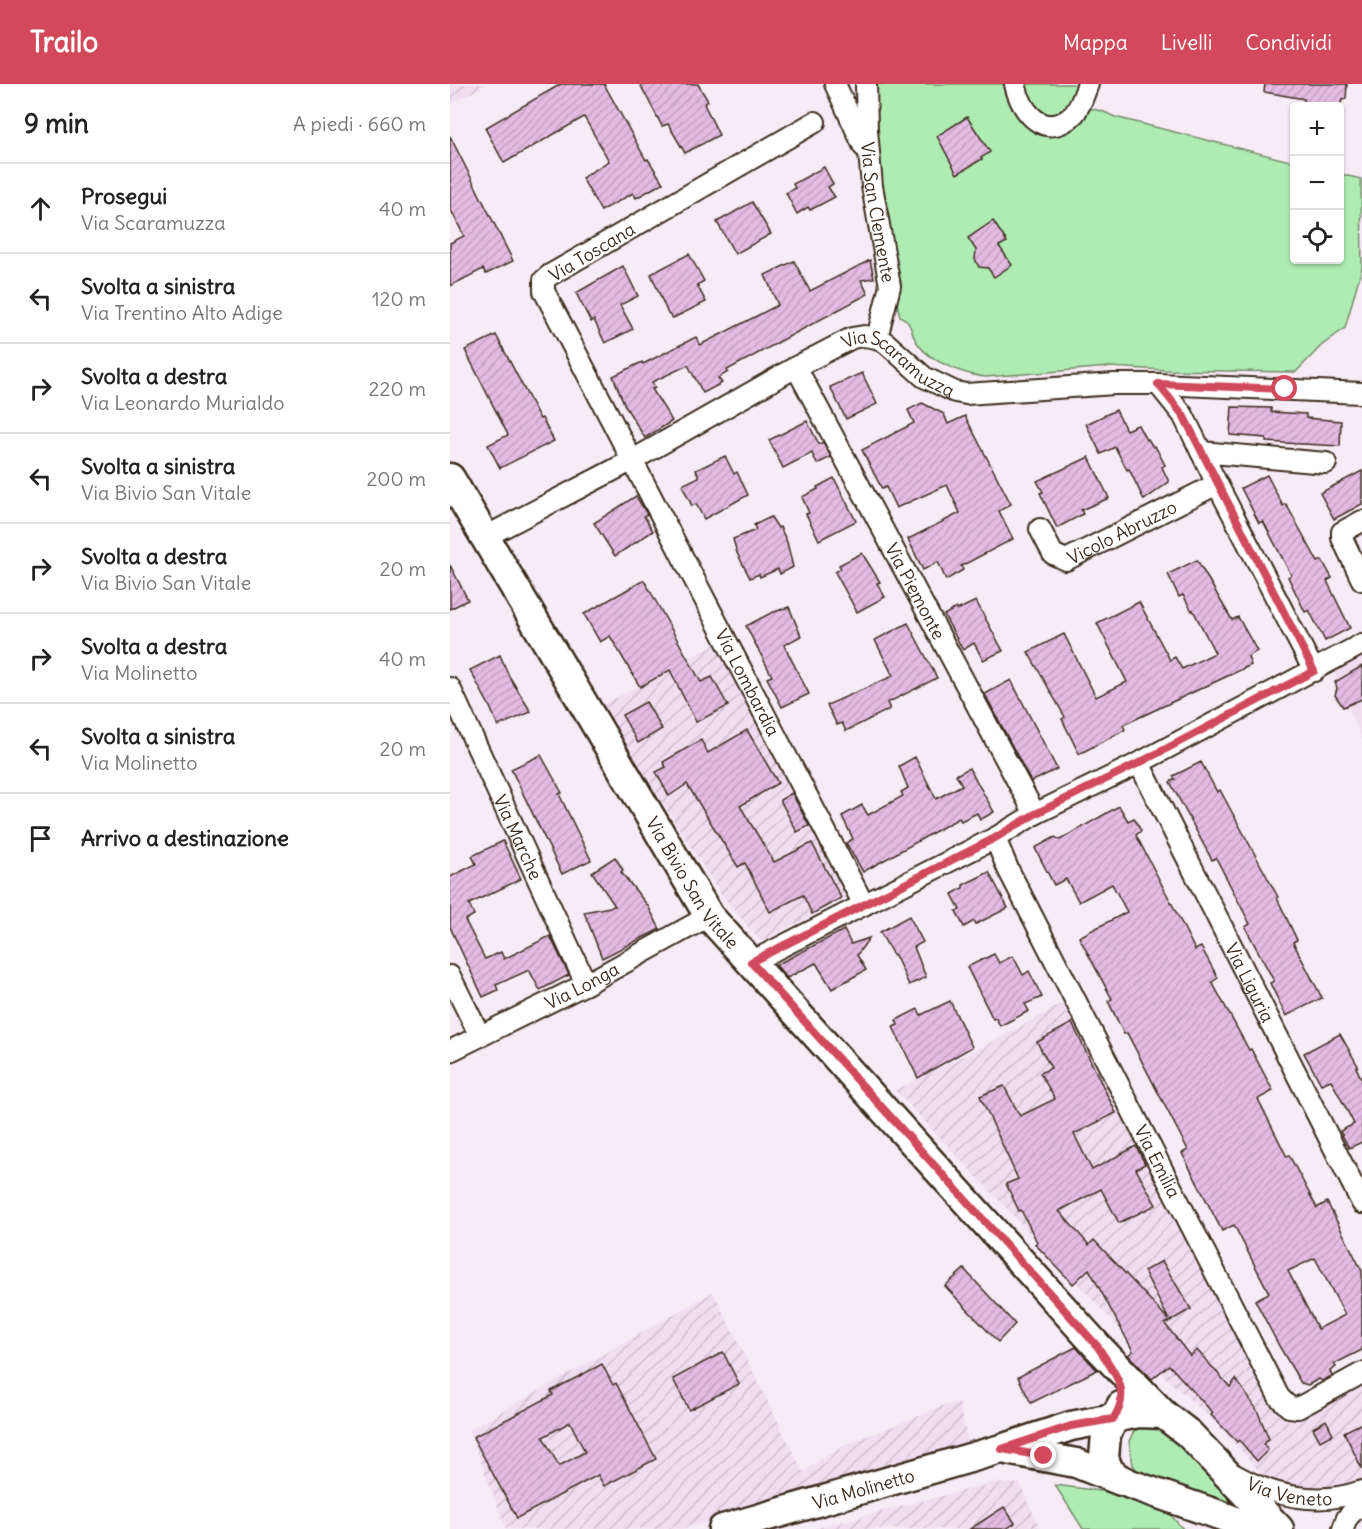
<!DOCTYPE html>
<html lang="it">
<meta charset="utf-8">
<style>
:root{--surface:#fff;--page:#f2f2f2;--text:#222;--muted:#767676;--line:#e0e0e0;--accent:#d1495b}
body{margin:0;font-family:Delius,sans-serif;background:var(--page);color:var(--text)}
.controls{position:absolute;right:18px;top:18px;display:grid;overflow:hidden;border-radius:6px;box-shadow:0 2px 4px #0004}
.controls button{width:54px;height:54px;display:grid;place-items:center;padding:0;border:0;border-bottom:2px solid var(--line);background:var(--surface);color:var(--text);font:30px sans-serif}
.stop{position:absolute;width:18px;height:18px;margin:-14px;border:4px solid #d1495b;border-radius:50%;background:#fff}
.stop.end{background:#d1495b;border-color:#fff;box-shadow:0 2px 6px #0008}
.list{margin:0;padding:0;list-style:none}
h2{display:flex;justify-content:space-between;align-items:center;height:78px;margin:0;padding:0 24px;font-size:26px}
h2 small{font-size:20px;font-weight:400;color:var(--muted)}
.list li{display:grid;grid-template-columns:39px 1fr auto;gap:18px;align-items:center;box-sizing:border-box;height:90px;padding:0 24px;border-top:2px solid var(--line)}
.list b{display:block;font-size:22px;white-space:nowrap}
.list p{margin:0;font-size:20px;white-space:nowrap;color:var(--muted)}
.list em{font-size:20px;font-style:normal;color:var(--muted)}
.icon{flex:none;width:33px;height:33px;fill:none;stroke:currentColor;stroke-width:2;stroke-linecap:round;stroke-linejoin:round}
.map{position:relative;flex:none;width:912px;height:1445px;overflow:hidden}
header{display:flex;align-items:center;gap:36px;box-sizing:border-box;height:84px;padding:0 30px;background:var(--accent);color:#fff}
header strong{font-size:28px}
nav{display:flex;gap:33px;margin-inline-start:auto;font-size:21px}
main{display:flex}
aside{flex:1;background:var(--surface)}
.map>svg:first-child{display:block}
</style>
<header>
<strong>Trailo</strong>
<nav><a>Mappa</a><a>Livelli</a><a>Condividi</a></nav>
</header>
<main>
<aside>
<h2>9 min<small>A piedi · 660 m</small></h2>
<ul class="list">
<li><svg class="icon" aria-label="ahead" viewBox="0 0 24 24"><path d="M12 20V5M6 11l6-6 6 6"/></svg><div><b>Prosegui</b><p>Via Scaramuzza</p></div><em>40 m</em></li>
<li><svg class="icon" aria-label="left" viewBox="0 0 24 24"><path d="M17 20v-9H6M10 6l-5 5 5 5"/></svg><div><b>Svolta a sinistra</b><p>Via Trentino Alto Adige</p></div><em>120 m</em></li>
<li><svg class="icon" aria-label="right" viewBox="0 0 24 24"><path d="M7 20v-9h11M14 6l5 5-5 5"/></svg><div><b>Svolta a destra</b><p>Via Leonardo Murialdo</p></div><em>220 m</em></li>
<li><svg class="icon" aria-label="left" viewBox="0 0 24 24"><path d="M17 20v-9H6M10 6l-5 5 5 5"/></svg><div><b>Svolta a sinistra</b><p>Via Bivio San Vitale</p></div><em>200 m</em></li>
<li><svg class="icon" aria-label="right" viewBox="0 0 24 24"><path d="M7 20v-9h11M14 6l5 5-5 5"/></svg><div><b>Svolta a destra</b><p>Via Bivio San Vitale</p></div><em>20 m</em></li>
<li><svg class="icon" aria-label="right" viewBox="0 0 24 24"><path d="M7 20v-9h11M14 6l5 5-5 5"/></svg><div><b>Svolta a destra</b><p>Via Molinetto</p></div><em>40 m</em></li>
<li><svg class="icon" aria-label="left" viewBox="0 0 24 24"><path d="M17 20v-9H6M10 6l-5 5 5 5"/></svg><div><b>Svolta a sinistra</b><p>Via Molinetto</p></div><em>20 m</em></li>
<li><svg class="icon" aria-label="arrive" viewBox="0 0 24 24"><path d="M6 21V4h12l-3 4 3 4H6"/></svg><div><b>Arrivo a destinazione</b></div></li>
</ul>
</aside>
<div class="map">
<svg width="912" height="1445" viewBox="0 0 912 1445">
<defs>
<pattern id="industrial-furrows" width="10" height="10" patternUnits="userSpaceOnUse" patternTransform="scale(1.5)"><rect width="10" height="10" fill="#f1ddf0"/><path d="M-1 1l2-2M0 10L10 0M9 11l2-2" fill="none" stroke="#d0becd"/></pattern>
<pattern id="building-hatch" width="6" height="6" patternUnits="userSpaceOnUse" patternTransform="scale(1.5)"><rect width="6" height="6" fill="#e4bbe2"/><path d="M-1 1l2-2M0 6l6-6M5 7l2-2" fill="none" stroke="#c4a1c1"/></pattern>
</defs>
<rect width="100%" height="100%" fill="#f7ebf6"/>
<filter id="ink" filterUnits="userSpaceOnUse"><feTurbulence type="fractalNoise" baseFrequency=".0167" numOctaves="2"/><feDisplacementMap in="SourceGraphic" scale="12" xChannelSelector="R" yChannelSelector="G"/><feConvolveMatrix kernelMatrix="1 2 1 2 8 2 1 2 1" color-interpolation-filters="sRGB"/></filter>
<g filter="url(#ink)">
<path fill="#f1ddf0" d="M912,559V655L878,576Z"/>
<g fill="url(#industrial-furrows)">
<path d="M0,0H37L0,20Z"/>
<path d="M272,556L403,810L314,856H309L271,810L179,666L148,611L155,620Z"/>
<path d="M621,915L839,1338L912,1300V1399L904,1403H824L763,1336L720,1298L445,1006L546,956Z"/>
<path d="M263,1208L353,1388L371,1375L398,1360L493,1322L509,1318L520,1369L300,1426L233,1445H56L19,1346Z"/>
<path d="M546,1398L554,1400L570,1399L590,1445H364Z"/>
</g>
<g fill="#afecb3" stroke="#758b68" stroke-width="1.5">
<path d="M418,0H641L638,24L652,27L665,33L844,78V176H890V90L911,95L912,183L895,244L871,262L846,288L714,286L659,283L536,293C516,291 480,278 468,260C460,250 463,238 450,232L430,153Z"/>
<path d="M696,1341L713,1344L809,1437L688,1388L683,1381L679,1357L684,1347Z"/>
<path d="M605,1401L688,1412L717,1427L733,1445H633Z"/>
</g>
<g fill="url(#building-hatch)" stroke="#3b2a1e" stroke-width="1.5" fill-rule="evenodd">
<path d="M111,0H154L196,76L198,75L213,99L186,114L183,109L151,127L132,94L159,77L134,33L54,79L35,44Z"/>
<path d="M190,0H248L258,17L254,20L269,51L235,69L218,40L212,42Z"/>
<path d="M815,0H897L896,15L892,16L890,22H855L854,15L814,8Z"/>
<path d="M517,33L540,68L531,74L532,75L507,90L487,52Z"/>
<path d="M0,52L63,177L36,190L33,185L0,202V159L14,152L0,124Z"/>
<path d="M374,83L383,100L378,103L385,113L360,126L358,123L347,130L336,109L345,104L343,100Z"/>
<path d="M302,118L321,150L285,170L267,138Z"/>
<path d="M543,137L557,158L549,162L562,181L544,193L538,184L529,183L525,175L526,166L518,154Z"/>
<path d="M239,170L254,197L247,201L256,218L223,234L218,230L201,190Z"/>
<path d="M420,176L424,194L411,196L418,210L277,286L278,288L268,294L272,299L253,309L238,281L202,298L205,304L202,305L222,337L195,354L175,322L163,292L192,278L193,280L246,253L250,261L328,221L315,191L344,177L360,207Z"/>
<path d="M173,182L188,212L170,221L183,245L155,259L144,236L141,238L126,209Z"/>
<path d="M46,251L90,335L92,334L104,357L50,384L38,361L58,351L15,266Z"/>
<path d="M412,289L427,320L396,335L380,303Z"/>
<path d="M472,319L494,330L498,340L515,332L561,420L549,427L563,455L511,482L513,486L496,496L488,478L473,486L458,455L510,429L497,401L446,424L436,403L432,405L412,366L464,339L458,326Z"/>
<path d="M782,323L821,324V328L856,330V334L891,337L890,362L816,358V354L780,351Z"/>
<path d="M666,326L676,346L688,341L696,356L698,355L703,363L705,362L715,381L712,383L719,398L694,416L679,385L677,386L665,363L651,370L636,340Z"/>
<path d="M357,337L369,360L373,358L381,373L367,380L362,369L333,384L319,356Z"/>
<path d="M275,372L284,390L287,388L298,411L254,435L246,420L242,422L232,401L249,393L246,386Z"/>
<path d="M639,373L659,414L631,426L633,430L607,444L590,409L593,408L587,397Z"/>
<path d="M912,387V420L884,435L870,409Z"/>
<path d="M817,391L833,422L836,420L868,478L872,476L882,494L877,497L900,544L875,557L859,526L855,528L838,493L841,491L813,437L809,439L791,404Z"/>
<path d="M384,394L406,437L369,456L356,430L359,429L352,413L368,405L367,403Z"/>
<path d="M186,412L197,430L194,432L203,447L165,472L144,439Z"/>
<path d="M321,433L328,444L330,443L337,458L343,483L330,490L328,485L310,493L309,490L300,494L287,469L283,455L306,446L304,441Z"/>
<path d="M412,469L430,498L427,499L435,513L407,528L385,488L391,485L389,481Z"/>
<path d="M747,476L782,536L788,533L807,567L798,573L801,581L673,641L675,646L629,670L612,635L615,633L578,568L614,550L646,613L677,598L647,539L689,518L720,576L725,573L732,585L765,569L743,526L742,527L733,511L729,513L718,490Z"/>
<path d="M0,481L18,516L0,525Z"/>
<path d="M194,496L251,598L262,593L278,622L246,638L220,586L190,603L160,552L150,558L134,530Z"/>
<path d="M526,517L553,567L533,576L524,559L513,566L494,531L506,524L507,526Z"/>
<path d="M339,523L351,552L334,561L359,610L332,623L317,594L322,592L296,542L321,529Z"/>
<path d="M458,539L487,594L437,619L440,625L396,647L392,639L387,641L377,621L443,592L425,556Z"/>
<path d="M50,571L59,592L81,628L48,642L40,623L20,586Z"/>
<path d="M912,582V615L893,623L885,611L887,604L885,598Z"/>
<path d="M561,596L607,685L581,698L535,610Z"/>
<path d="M196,618L212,645L188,659L172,631Z"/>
<path d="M297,646L328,699L290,722L324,778L362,759L391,814L362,830L353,811L320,828L295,779L288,783L237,700L219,712L206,688L216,683L213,678L251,656L258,669Z"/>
<path d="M91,671L112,709L109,710L141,776L112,790L61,685Z"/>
<path d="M465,673L486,715L512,701L506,691L519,684L544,728L530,736L527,729L511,737L509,734L413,788L396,759L403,755L392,732L412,721L418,731L453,712L451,708L458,704L449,682Z"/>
<path d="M751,678L767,708L770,706L828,813L827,814L847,856L843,858L872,914L836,932L820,899L824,897L795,843L800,840L766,774L762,776L720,698L725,695L723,692Z"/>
<path d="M342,709L359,742L347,748L330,716Z"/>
<path d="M669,722L678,737L684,734L691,747L686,751L724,824L745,866L751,863L768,894L762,898L799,966L801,965L823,1007L808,1015L837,1073L839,1071L867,1124L877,1118L912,1187V1266L884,1280L886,1283L880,1287L882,1292L872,1297L869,1295L858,1301L851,1299L829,1262L805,1216L819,1209L784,1141L772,1147L732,1069L738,1066L677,949L674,950L658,917L662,915L629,853L677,828L662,800L629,818L616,795L604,801L585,764L605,753L610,756ZM865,1174L895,1231L868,1245L838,1187Z"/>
<path d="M53,757L71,795L19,820L24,831L15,836L35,875L51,868L54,875L100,852L119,891L90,906L79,886L46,901L48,906L33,913L0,843V793L26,780L22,772Z"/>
<path d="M165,773L173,786L171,788L198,822L210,845L152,874L134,828L165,822L142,788Z"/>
<path d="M539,788L558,824L526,840L524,837L514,843L506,827L510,826L502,810L513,804V801Z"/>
<path d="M459,832L473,858L464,863L476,893L459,901L445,871H443L430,848Z"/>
<path d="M394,846L401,860L419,854L407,871L416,886L382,905L366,879L337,894L326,881Z"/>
<path d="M544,870L549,879L563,872L573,891L579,887L592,913L575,920L579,927L550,942L546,934L543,935L517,883Z"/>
<path d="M500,917L522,963L468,994L443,943L448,941L446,936L468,925L471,931Z"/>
<path d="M622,939L666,1029L624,1050L642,1086L686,1062L695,1080L686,1085L706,1121L669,1139L651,1105L609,1127L639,1161L644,1156L719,1236L694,1187L712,1177L741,1225L715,1240L740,1272L747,1266L780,1303L786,1295L807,1326L819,1355L813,1360L818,1366L807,1377L789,1356L787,1358L761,1331L763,1329L719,1281L702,1295L678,1271L683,1267L639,1185L623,1200L585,1160L587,1158L571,1126L569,1127L556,1100L568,1095L530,1012L554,1002L570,1032L605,1015L590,989L601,984L587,958Z"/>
<path d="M890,950L908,982L906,983L912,996V1058L899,1064L890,1047L904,1040L881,996L871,1000L854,969Z"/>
<path d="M514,1185L565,1240L548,1258L495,1202Z"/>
<path d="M626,1263L647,1286L581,1319L568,1293Z"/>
<path d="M273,1268L289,1300L239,1326L223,1295Z"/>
<path d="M152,1280L163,1301L166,1299L206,1375L154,1402L148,1391L67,1434L23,1353L103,1311L101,1307ZM120,1338L135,1368L109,1382L93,1353Z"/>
<path d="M876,1336L883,1350L870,1357L863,1344Z"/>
<path d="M912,1339V1385L894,1348Z"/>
<path d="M554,1423L565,1439L556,1445H520Z"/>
</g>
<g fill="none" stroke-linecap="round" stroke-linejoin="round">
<g stroke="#3b2a1e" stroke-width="24">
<g id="street">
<path d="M385,0L414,63"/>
<path id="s1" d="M416,0L417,46L422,102L440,202L427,254"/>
<path d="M565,0C571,29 596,58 624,30C631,22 634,10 638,0"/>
<path id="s2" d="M365,38L100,191L94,196V207L414,821"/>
<path id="s3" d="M346,283L585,730"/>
<path d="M708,300L733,331L767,400L864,587"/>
<path d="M751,368L876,379"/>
<path d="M912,437L892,448V454L912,496"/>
<path id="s4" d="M590,445L603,470L616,476L767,400"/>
<path id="s5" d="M35,453L181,377L346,283L402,254L414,252L427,254L436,259L474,293L505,308L516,310L665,300H708L912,309"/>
<path id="s6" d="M0,604L136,900"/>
<path id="s7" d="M689,679L912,1119"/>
<path id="s8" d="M545,754L558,785L829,1313L839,1323L848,1324L912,1289"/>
<path d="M301,878L545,754L585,730L689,679L912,560"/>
<path d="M0,892L30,952"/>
<path id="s9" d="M0,967L136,900L259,832"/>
<path id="s10" d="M785,1391C824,1413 869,1422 912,1407"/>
<path d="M893,1445L897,1434L912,1418"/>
</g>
</g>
<g stroke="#3b2a1e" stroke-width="33">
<g id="secondary">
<path id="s11" d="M0,394L259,832L648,1263L713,1330L739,1350L829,1445"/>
<path d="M671,1322L656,1350L654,1374L659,1387L668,1394L680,1400L775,1433L804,1445"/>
<path d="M557,1366L626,1379L671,1397"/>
<path id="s12" d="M273,1445L551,1365L621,1342L689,1329L713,1330"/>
</g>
</g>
<use href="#street" stroke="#fff" stroke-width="20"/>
<use href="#secondary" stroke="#fff" stroke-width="28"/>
</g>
</g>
<g fill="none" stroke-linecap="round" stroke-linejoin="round" filter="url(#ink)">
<path stroke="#d1495b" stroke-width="8" d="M594,1372L552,1365L621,1342L663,1335C683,1307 663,1287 648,1263L301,878L545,754L585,730L689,679L864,587L733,331L708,300L835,305"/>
</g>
<g text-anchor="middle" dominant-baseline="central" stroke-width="4.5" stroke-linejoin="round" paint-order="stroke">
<g font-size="18" fill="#3b2a1e" stroke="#fff">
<text stroke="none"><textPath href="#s1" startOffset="129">Via San Clemente</textPath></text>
<text transform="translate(142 168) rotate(-31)">Via Toscana</text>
<text stroke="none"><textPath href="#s5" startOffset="472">Via Scaramuzza</textPath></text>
<text stroke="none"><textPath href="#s4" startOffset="105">Vicolo Abruzzo</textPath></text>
<text stroke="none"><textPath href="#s3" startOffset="254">Via Piemonte</textPath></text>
<text stroke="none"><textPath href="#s2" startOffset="766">Via Lombardia</textPath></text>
<text stroke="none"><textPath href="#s6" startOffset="164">Via Marche</textPath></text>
<text stroke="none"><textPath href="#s11" startOffset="472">Via Bivio San Vitale</textPath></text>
<text stroke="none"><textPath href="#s7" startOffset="246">Via Liguria</textPath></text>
<text stroke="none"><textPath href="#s9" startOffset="147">Via Longa</textPath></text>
<text stroke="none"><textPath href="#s8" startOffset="362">Via Emilia</textPath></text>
<text stroke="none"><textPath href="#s10" startOffset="58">Via Veneto</textPath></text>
<text stroke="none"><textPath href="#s12" startOffset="146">Via Molinetto</textPath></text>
</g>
</g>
</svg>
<div class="controls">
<button>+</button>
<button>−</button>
<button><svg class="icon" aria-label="locate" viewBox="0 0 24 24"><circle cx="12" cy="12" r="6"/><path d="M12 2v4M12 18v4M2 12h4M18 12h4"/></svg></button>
</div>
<div class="stop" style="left:835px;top:305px"></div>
<div class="stop end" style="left:594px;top:1372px"></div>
</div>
</main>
